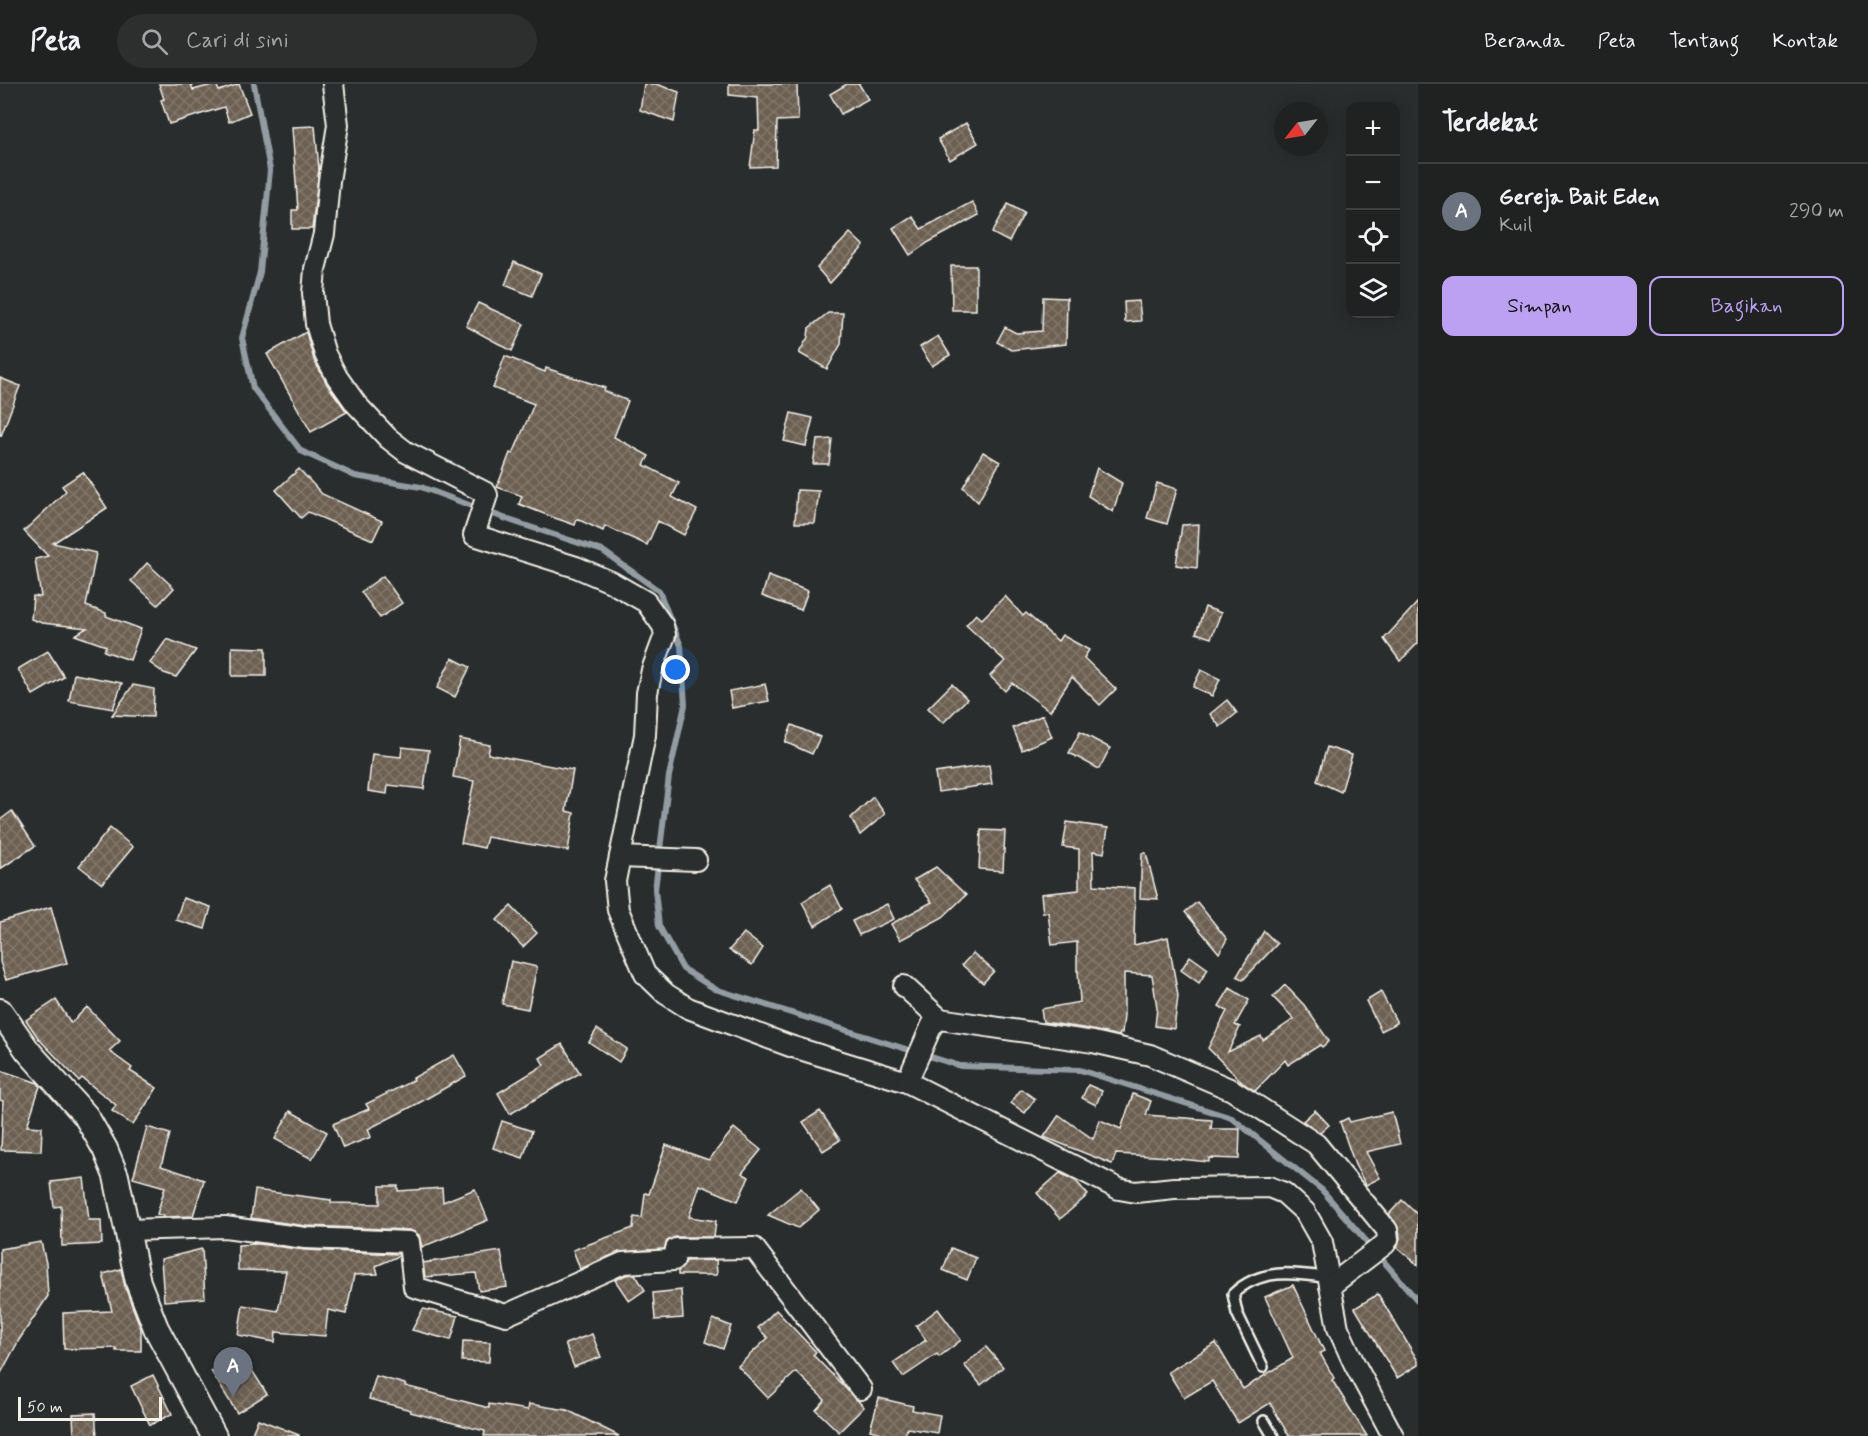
<!DOCTYPE html>
<html lang="id">
<meta charset="utf-8">
<style>
:root{--surface:#202222;--page:#2d2f2f;--text:#f1f3f6;--muted:#a2a4a5;--line:#3d3f40;--accent:#bca0f2}
body{margin:0;font-family:Mynerve,sans-serif;background:var(--page);color:var(--text)}
.controls{position:absolute;right:18px;top:18px;display:grid;overflow:hidden;border-radius:12px;box-shadow:0 3px 15px #0003}
.controls button{width:54px;height:54px;display:grid;place-items:center;padding:0;border:0;border-bottom:2px solid var(--line);background:var(--surface);color:var(--text);font:30px sans-serif}
.compass{position:absolute;left:1274px;top:18px;width:54px;height:54px;border-radius:50%;background:var(--surface);box-shadow:0 3px 15px #0003;rotate:239deg}
.scale{position:absolute;left:18px;bottom:15px;width:144px;box-sizing:border-box;padding-left:6px;border:3px solid #f4f1e8;border-top:0;font-size:16px;line-height:21px;white-space:nowrap;color:#f4f1e8;-webkit-text-stroke:4px #2a2d2e;paint-order:stroke}
.you{position:absolute;left:676px;top:586px;width:21px;height:21px;margin:-15px;border:4px solid #fff;border-radius:50%;background:#1a73e8;box-shadow:0 0 0 9px #1a73e833}
.badge{display:grid;place-items:center;width:39px;height:39px;border-radius:50%;background:var(--accent);color:#fff;font-size:20px;font-weight:700}
.pin{position:absolute;translate:-50% -50px;filter:drop-shadow(0 2px 3px #0008)}
.pin::after{content:'';position:absolute;top:32px;width:21px;height:18px;background:inherit;clip-path:polygon(0 0,100% 0,50% 100%)}
.list{margin:0;padding:0;list-style:none}
h2{display:flex;justify-content:space-between;align-items:center;height:78px;margin:0;padding:0 24px;font-size:26px}
h2 small{font-size:20px;font-weight:400;color:var(--muted)}
.list li{display:grid;grid-template-columns:39px 1fr auto;gap:18px;align-items:center;box-sizing:border-box;height:96px;padding:0 24px;border-top:2px solid var(--line)}
.list b{display:block;font-size:22px;white-space:nowrap}
.list p{margin:0;font-size:20px;white-space:nowrap;color:var(--muted)}
.list em{font-size:20px;font-style:normal;color:var(--muted)}
.actions{display:flex;gap:12px;padding:18px 24px}
.actions a{flex:1;padding:14px 0;border:2px solid var(--accent);border-radius:12px;text-align:center;font-size:21px;color:var(--accent)}
.actions .main{background:var(--accent);color:#111}
.icon{flex:none;width:33px;height:33px;fill:none;stroke:currentColor;stroke-width:2;stroke-linecap:round;stroke-linejoin:round}
.map{position:relative;flex:none;width:1418px;height:1352px;overflow:hidden}
header{display:flex;align-items:center;gap:36px;box-sizing:border-box;height:84px;padding:0 30px;background:var(--surface);border-bottom:2px solid var(--line)}
header strong{font-size:28px}
nav{display:flex;gap:33px;margin-inline-start:auto;font-size:21px}
.search{width:420px;height:54px;background:var(--page);display:flex;align-items:center;gap:15px;box-sizing:border-box;padding:0 21px;border-radius:33px;color:var(--muted);font-size:22px}
main{display:flex}
aside{flex:1;background:var(--surface)}
.map>svg:first-child{display:block}
</style>
<header>
<strong>Peta</strong>
<div class="search"><svg class="icon" aria-label="search" viewBox="0 0 24 24"><circle cx="10" cy="10" r="6"/><path d="M15 15l6 6"/></svg>Cari di sini</div>
<nav><a>Beranda</a><a>Peta</a><a>Tentang</a><a>Kontak</a></nav>
</header>
<main>
<div class="map">
<svg width="1418" height="1352" viewBox="0 0 1418 1352">
<defs>
<pattern id="building-cross-hatch" width="8" height="8" patternUnits="userSpaceOnUse" patternTransform="scale(1.5)"><rect width="8" height="8" fill="#6d6053"/><path d="M0 0l8 8M0 8l8-8" fill="none" stroke="#82776c"/></pattern>
</defs>
<rect width="100%" height="100%" fill="#2a2d2e"/>
<filter id="ink" filterUnits="userSpaceOnUse"><feTurbulence type="fractalNoise" baseFrequency=".0167" numOctaves="2"/><feDisplacementMap in="SourceGraphic" scale="12" xChannelSelector="R" yChannelSelector="G"/><feConvolveMatrix kernelMatrix="1 2 1 2 8 2 1 2 1" color-interpolation-filters="sRGB"/></filter>
<g filter="url(#ink)">
<g fill="none" stroke-linecap="round" stroke-linejoin="round">
<path stroke="#929ca2" stroke-width="6" d="M254,0L270,86L260,188L242,254L253,304L301,367L355,392L421,403L512,437L603,467L659,507L681,562L685,621L669,692L655,806L659,842L683,885L715,905L960,982L1080,986L1232,1034L1322,1106L1418,1217"/>
</g>
<g fill="url(#building-cross-hatch)" stroke="#f4f1e8" stroke-width="1.5">
<path d="M159,0H191L193,6L216,0L219,7L239,0L250,29L229,38L224,23L169,40L161,16L164,15Z"/>
<path d="M644,0H656L679,8L674,38L640,26Z"/>
<path d="M729,0H797L798,36L777,37L776,82L750,83L755,46L759,47L758,14L729,11Z"/>
<path d="M847,0H859L868,15L841,30L830,10Z"/>
<path d="M966,39L978,59L950,76L938,55Z"/>
<path d="M315,42L319,85L312,145H292V126H298L292,43Z"/>
<path d="M972,118L979,131L929,158L910,171L893,144L912,132L921,145Z"/>
<path d="M1008,120L1024,129L1009,158L992,149Z"/>
<path d="M850,149L864,162L830,199L817,184Z"/>
<path d="M514,178L541,190L532,212L505,201Z"/>
<path d="M951,182H976V226H952Z"/>
<path d="M1043,213L1067,214L1066,260L1011,266L997,258L1005,243L1016,249L1042,247Z"/>
<path d="M1139,217L1141,237L1125,238L1124,218Z"/>
<path d="M478,219L524,240L512,267L466,242Z"/>
<path d="M828,229H843L841,260L827,285L799,269L808,253L809,244Z"/>
<path d="M306,248L314,276L327,300L347,328L311,348L267,270Z"/>
<path d="M938,252L950,271L932,282L920,263Z"/>
<path d="M505,272L545,288L546,284L605,304L604,307L628,317L614,353L649,372L644,381L679,399L672,413L697,426L684,451L658,437L647,461L605,442L603,447L577,435L575,441L552,433L519,420L522,412L497,403L510,369L513,370L534,320L493,304Z"/>
<path d="M0,294L20,302L1,352L0,351Z"/>
<path d="M791,329L813,334L806,362L784,357Z"/>
<path d="M832,355L829,380H813L817,356Z"/>
<path d="M983,368L1000,378L978,418L963,403Z"/>
<path d="M1097,384L1122,399L1113,428L1088,412Z"/>
<path d="M299,385L322,410L382,437L373,456L308,428L301,434L276,406Z"/>
<path d="M83,388L107,424L53,459L96,469L86,522L106,529V532L141,545L130,576L104,567L106,562L75,551L87,544L42,539L31,535L33,512L41,513L35,475L48,472L24,447L66,407L62,402Z"/>
<path d="M1157,399L1177,405L1167,440L1147,434Z"/>
<path d="M797,406L819,407L815,439H795Z"/>
<path d="M1199,440L1197,484L1176,481L1182,441Z"/>
<path d="M147,479L174,504L158,521L131,497Z"/>
<path d="M383,492L402,519L380,534L361,508Z"/>
<path d="M768,492L808,507L801,526L762,512Z"/>
<path d="M1005,512L1023,532L1026,529L1058,557L1062,551L1089,566L1084,574L1116,605L1100,621L1072,593L1050,627L1012,599L1005,607L990,592L1005,577L966,541L976,530L982,535Z"/>
<path d="M1418,518V559L1400,577L1384,555Z"/>
<path d="M1205,523L1221,529L1211,554L1196,549Z"/>
<path d="M167,555L196,566L176,593L164,589L150,579Z"/>
<path d="M232,563L266,564V592H232Z"/>
<path d="M48,567L64,593L33,611L18,585Z"/>
<path d="M452,574L470,583L455,613L437,604Z"/>
<path d="M1201,586L1220,595L1212,612L1193,603Z"/>
<path d="M74,590L122,599L113,625L69,617Z"/>
<path d="M765,600L769,617L732,624L729,607Z"/>
<path d="M952,600L967,615L943,639L928,624Z"/>
<path d="M133,601L154,605L153,633L112,631Z"/>
<path d="M1227,616L1237,629L1220,643L1210,630Z"/>
<path d="M1043,631L1052,653L1022,666L1013,644Z"/>
<path d="M792,641L820,653L812,670L785,658Z"/>
<path d="M1080,648L1110,664L1099,685L1069,669Z"/>
<path d="M460,655L490,661L488,670L573,686L566,727L574,729L568,767L487,753L484,764L461,759L474,697L453,693Z"/>
<path d="M402,663L429,666L424,705L388,701L387,710L368,707L372,670L401,673Z"/>
<path d="M1327,663L1352,671L1341,708L1317,697Z"/>
<path d="M989,681L992,700L938,708L935,689Z"/>
<path d="M873,713L885,730L860,751L851,734Z"/>
<path d="M12,727L35,762L0,785V736Z"/>
<path d="M1067,738L1108,744L1104,769L1093,767L1094,801L1135,804L1134,861L1168,853L1178,912L1174,945L1155,942L1157,924L1152,891L1124,889V931L1122,949H1120L1119,952L1083,944L1043,938L1041,925L1080,918L1078,887H1077V858L1052,861L1048,828L1043,829L1041,810L1079,806V765L1063,763Z"/>
<path d="M110,744L133,763L102,800L79,782Z"/>
<path d="M981,746L1005,747L1003,787L979,785Z"/>
<path d="M1142,769H1146L1158,815L1140,814Z"/>
<path d="M936,783L966,811L943,833L900,856L891,840L932,818L914,796Z"/>
<path d="M830,801L842,825L815,842L802,818Z"/>
<path d="M183,814L211,823L205,845L176,836Z"/>
<path d="M1197,818L1227,855L1219,869L1185,828Z"/>
<path d="M887,820L894,835L859,851L852,837Z"/>
<path d="M511,822L537,849L523,863L497,836Z"/>
<path d="M51,823L67,879L6,896L0,878V838Z"/>
<path d="M1264,847L1277,860L1243,896L1237,892Z"/>
<path d="M744,849L763,864L752,881L729,866Z"/>
<path d="M973,869L994,887L983,899L962,881Z"/>
<path d="M1190,872L1208,885L1199,899L1181,886Z"/>
<path d="M511,877L537,883L528,925L502,920Z"/>
<path d="M1285,901L1304,921L1329,957L1322,963L1320,961L1288,981L1285,976L1255,1007L1244,1000L1208,964L1227,927L1219,922L1230,904L1249,916L1235,941L1240,943L1228,968L1261,952L1263,956L1294,935L1273,913Z"/>
<path d="M1381,908L1397,939L1381,947L1366,917Z"/>
<path d="M56,916L71,939L87,923L120,957L109,967L132,984L130,987L157,1004L133,1041L112,1027L116,1021L82,994L79,997L39,955L26,936Z"/>
<path d="M597,945L627,965L619,978L589,958Z"/>
<path d="M562,960L580,989L510,1030L498,1009L544,981L540,974Z"/>
<path d="M454,971L466,992L417,1020L368,1045L371,1053L343,1064L333,1040L369,1025L366,1020L414,996L413,994Z"/>
<path d="M0,986L38,999L40,1002L27,1042L42,1043L41,1067L1,1066L3,1017L0,1016Z"/>
<path d="M1088,1001L1102,1007L1096,1021L1082,1014Z"/>
<path d="M1021,1005L1035,1015L1025,1029L1011,1019Z"/>
<path d="M1133,1010L1151,1017L1146,1031L1212,1036L1211,1045H1240L1239,1075L1209,1074V1078L1170,1074V1073L1116,1070L1112,1080L1044,1053L1059,1031L1093,1055L1100,1036L1121,1045Z"/>
<path d="M1315,1026L1329,1041L1320,1049L1303,1037Z"/>
<path d="M290,1027L327,1048L312,1075L275,1055Z"/>
<path d="M820,1027L840,1056L823,1067L803,1038Z"/>
<path d="M1392,1028L1400,1060L1366,1068L1380,1094L1366,1101L1355,1081L1340,1038L1348,1034L1350,1038Z"/>
<path d="M502,1037L532,1047L523,1074L493,1064Z"/>
<path d="M147,1043L170,1050L161,1082L204,1096L193,1132L166,1133L157,1130L165,1103L133,1094Z"/>
<path d="M734,1044L761,1066L742,1089L749,1093L738,1117L700,1101L689,1133L716,1137L714,1153H675L667,1157L664,1165L619,1168L580,1185L573,1166L633,1144L634,1133L642,1134L645,1109L649,1110L666,1061L709,1076Z"/>
<path d="M1060,1089L1076,1097L1088,1111L1060,1135L1037,1109Z"/>
<path d="M84,1094L89,1136H101L102,1160L62,1162L61,1122L54,1123L51,1098Z"/>
<path d="M380,1102H398V1107L442,1104L443,1118L475,1105L488,1136L422,1163L419,1151L410,1146L306,1142L251,1134L255,1106L331,1116V1119L380,1120Z"/>
<path d="M801,1104L819,1126L798,1144L768,1131Z"/>
<path d="M1402,1116L1418,1131V1181L1397,1163L1400,1154L1399,1145L1389,1130Z"/>
<path d="M41,1158L46,1179L48,1212L19,1256L0,1291V1165Z"/>
<path d="M251,1159L305,1166L398,1170L399,1172L376,1182L378,1190L354,1191L346,1230L328,1226L325,1252L276,1248L275,1258L238,1251L243,1221L278,1227L286,1187L238,1186V1161L255,1160Z"/>
<path d="M951,1164L976,1174L967,1196L943,1186Z"/>
<path d="M202,1165L205,1214L164,1217L161,1175Z"/>
<path d="M501,1167L507,1203L479,1207L476,1189L425,1193L423,1179Z"/>
<path d="M716,1176L717,1191H678V1187L683,1183L686,1177Z"/>
<path d="M121,1185L125,1203L141,1245V1267H116V1264L64,1265L63,1229L112,1227L103,1190Z"/>
<path d="M635,1190L645,1206L629,1217L615,1196L626,1191Z"/>
<path d="M1293,1201L1324,1267L1320,1269L1334,1294L1332,1296L1367,1352H1289L1270,1319L1238,1339L1212,1297L1184,1314L1168,1288L1216,1259L1243,1305L1293,1274L1265,1213Z"/>
<path d="M681,1206L683,1234L655,1236L653,1209Z"/>
<path d="M1378,1210L1418,1277V1281L1397,1294L1355,1224Z"/>
<path d="M423,1225L458,1232L451,1256L412,1246Z"/>
<path d="M938,1225L961,1256L939,1273L937,1270L903,1293L893,1279L926,1256L916,1242Z"/>
<path d="M776,1226L816,1268L813,1271L864,1323L839,1348L816,1326L825,1316L796,1288L768,1314L738,1282L768,1254L758,1244Z"/>
<path d="M713,1235L731,1242L723,1265L705,1258Z"/>
<path d="M592,1250L601,1273L574,1283L565,1260Z"/>
<path d="M463,1257L490,1258L489,1278L462,1277Z"/>
<path d="M986,1263L1003,1283L981,1301L964,1281Z"/>
<path d="M241,1269L267,1310L237,1329L211,1287Z"/>
<path d="M153,1291L172,1330L150,1341L131,1302Z"/>
<path d="M376,1292L405,1300V1302L489,1324V1320L528,1326L529,1320L567,1326L619,1352H484L485,1347L410,1328L411,1326L369,1315Z"/>
<path d="M879,1314L913,1322L912,1326L940,1331L937,1349L907,1344L905,1352H892L870,1346Z"/>
<path d="M95,1329L97,1352H74L73,1330Z"/>
<path d="M258,1335L299,1351V1352H251Z"/>
</g>
<g fill="none" stroke-linecap="round" stroke-linejoin="round">
<g stroke="#f4f1e8" stroke-width="14">
<g id="service">
<path d="M1263,1283L1237,1229L1233,1210C1261,1183 1295,1189 1330,1194"/>
<path d="M1264,1337L1273,1352"/>
</g>
</g>
<g stroke="#f4f1e8" stroke-width="24">
<g id="minor">
<path d="M333,0L338,41L329,97L324,150L315,185L313,209L316,240L325,270L337,293L356,320L388,354L406,368L486,409L487,411L474,451L576,483L611,498L646,518L663,542L665,551L652,586L647,609L645,651L615,797L618,826L645,890L666,910L688,924L790,962L907,998L1119,1105L1136,1108L1174,1104L1269,1103L1284,1109L1305,1128L1322,1158L1338,1244L1354,1279L1393,1352"/>
<path d="M620,773L696,776"/>
<path d="M904,902L940,935"/>
<path d="M907,998L932,941L940,935L1093,958L1150,971L1232,1006L1316,1060L1387,1146L1388,1155L1385,1160L1330,1202"/>
<path d="M127,1146L225,1143L305,1154L409,1158L414,1203L506,1231L623,1179L674,1176L676,1165L754,1164L861,1305"/>
</g>
</g>
<g stroke="#f4f1e8" stroke-width="28">
<path id="tertiary" d="M0,927L28,967L86,1032L105,1065L116,1092L138,1198L156,1244L214,1352"/>
</g>
<use href="#service" stroke="#2a2d2e" stroke-width="9"/>
<use href="#minor" stroke="#2a2d2e" stroke-width="20"/>
<use href="#tertiary" stroke="#2a2d2e" stroke-width="24"/>
</g>
</g>
</svg>
<div class="controls">
<button>+</button>
<button>−</button>
<button><svg class="icon" aria-label="locate" viewBox="0 0 24 24"><circle cx="12" cy="12" r="6"/><path d="M12 2v4M12 18v4M2 12h4M18 12h4"/></svg></button>
<button><svg class="icon" aria-label="layers" viewBox="0 0 24 24"><path d="M12 4l9 5-9 5-9-5zM3 14l9 5 9-5"/></svg></button>
</div>
<svg class="compass" viewBox="-18 -18 36 36"><path d="M0-13l5 13h-10z" fill="#e53935"/><path d="M0 13l5-13h-10z" fill="#a2a4a5"/></svg>
<div class="scale">50 m</div>
<div class="you"></div>
<div class="pin badge" style="left:233px;top:1313px;background:#6b7280">A</div>
</div>
<aside>
<h2>Terdekat<small></small></h2>
<ul class="list">
<li><span class="badge" style="background:#6b7280">A</span><div><b>Gereja Bait Eden</b><p>Kuil</p></div><em>290 m</em></li>
</ul>
<div class="actions"><a class="main">Simpan</a><a>Bagikan</a></div>
</aside>
</main>
